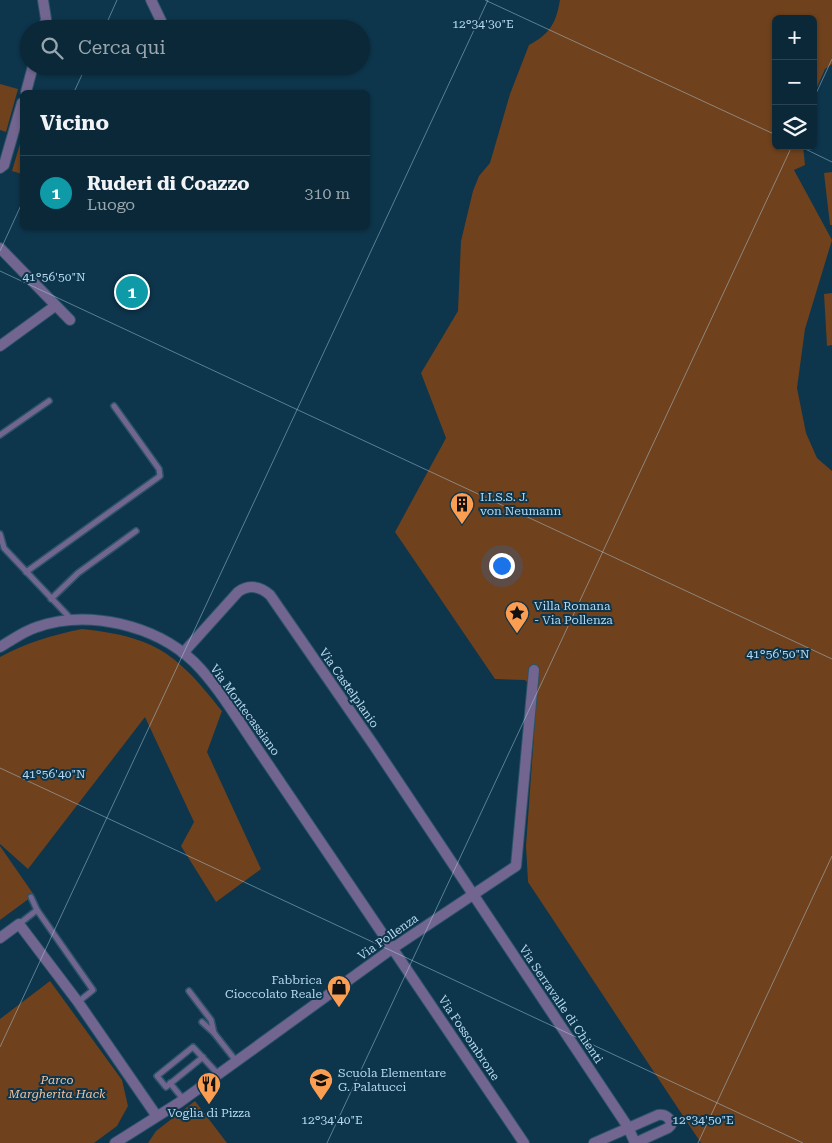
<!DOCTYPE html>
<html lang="it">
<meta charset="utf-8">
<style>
:root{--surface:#0a2838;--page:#183443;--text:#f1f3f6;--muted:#99a6ae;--line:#2a4453;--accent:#fc9e52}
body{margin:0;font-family:"Roboto Serif",serif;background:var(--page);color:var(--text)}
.controls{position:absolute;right:15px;top:15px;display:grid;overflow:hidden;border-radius:8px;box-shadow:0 1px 4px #0004}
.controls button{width:45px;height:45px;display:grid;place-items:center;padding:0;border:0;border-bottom:1px solid var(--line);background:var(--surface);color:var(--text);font:25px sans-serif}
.you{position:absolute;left:501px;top:565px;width:18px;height:18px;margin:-12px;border:4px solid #fff;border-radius:50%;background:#1a73e8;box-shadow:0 0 0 8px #1a73e833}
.badge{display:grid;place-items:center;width:32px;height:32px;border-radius:50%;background:var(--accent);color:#fff;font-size:16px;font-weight:700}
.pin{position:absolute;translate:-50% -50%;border:2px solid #fff;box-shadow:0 1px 5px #0006}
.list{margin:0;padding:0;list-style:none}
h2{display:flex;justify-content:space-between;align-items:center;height:65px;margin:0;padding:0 20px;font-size:21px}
h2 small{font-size:16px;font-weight:400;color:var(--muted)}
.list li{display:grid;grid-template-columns:32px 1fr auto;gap:15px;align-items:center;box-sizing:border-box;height:75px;padding:0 20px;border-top:1px solid var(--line)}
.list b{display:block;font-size:19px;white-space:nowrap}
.list p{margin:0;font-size:16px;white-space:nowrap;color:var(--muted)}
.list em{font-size:16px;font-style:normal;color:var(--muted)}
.icon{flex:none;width:28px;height:28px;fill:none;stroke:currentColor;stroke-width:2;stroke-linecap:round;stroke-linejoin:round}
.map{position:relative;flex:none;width:832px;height:1143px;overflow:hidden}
.search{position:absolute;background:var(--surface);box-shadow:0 1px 4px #0004;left:20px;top:20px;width:350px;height:55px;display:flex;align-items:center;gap:12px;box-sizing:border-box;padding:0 18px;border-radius:28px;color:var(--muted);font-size:19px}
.panel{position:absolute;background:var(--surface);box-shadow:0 1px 4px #0004;left:20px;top:90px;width:350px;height:140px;border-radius:8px}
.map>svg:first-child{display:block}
</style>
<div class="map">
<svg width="832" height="1143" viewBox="0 0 832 1143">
<rect width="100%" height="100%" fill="#0d354b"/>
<g fill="#6f411d">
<path d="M560,0H832V64L825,69L813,96V19H776V146H803L805,165L794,170L832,240L805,329L797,388L806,433L817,458L832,471V1143H701L528,882L526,846L537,692L525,680L495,679L395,532L446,438L421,373L458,311L461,241L473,191L479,176L490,163L510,94L529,45C550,34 556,23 560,0Z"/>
<path d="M0,84L18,89L6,132L0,130Z"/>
<path d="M22,137V174L12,171Z"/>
<path d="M832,172V225H830L824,173Z"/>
<path d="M832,293V345L827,346L824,294Z"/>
<path d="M82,629C156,637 176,653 222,711L207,752L261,869L216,902L181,846L194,822L145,717L28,869L0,844V657C26,643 52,635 82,629Z"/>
<path d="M0,846L34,895L0,920Z"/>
<path d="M50,981L122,1080L128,1106L117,1126L94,1143H0V1019Z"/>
<path d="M195,1101L227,1143H148L156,1131Z"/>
</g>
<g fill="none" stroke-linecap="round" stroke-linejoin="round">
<g stroke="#2b5369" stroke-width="8">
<g id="lane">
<path d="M0,435L49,401"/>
<path d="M0,534L4,548L72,620"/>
<path d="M26,572L160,476L159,469L114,406"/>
<path d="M51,599L78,573L136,531"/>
<path d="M31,897L37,910L93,990L78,1002"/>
<path d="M19,924L37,910"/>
<path d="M189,991L211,1020L214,1033"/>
<path d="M202,1022L214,1033L236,1061"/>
<path d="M203,1057L166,1087L157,1076L193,1047L218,1074"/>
<path d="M170,1083L183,1099"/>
</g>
</g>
<g stroke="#2b5369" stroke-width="12">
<g id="street">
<path d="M43,0L46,19L44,29"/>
<path d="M151,0L165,29"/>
<path d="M26,92L33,66"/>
<path d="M0,168L4,165L22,103"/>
<path d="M0,248L70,320"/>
<path d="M0,346L55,306"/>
<path d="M0,647C12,640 24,631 37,627C88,609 155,625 194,662C218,686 236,717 255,745L524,1143"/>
<path d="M183,653L238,592C249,584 260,586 270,595L373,744L628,1127L635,1143"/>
<path d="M0,938L19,924L78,1002L156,1115"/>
<path d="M115,1143L180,1102L393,948L516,866L534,670"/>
<path d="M594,1143L658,1115C665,1114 671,1118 671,1125L668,1128L635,1143"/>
</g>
</g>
<use href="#lane" stroke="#726690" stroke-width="5"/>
<use href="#street" stroke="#726690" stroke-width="10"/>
</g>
<path fill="none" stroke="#b6d9f0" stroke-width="1" stroke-opacity="0.45" d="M485,0L776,135M104,29L117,0M74,92L86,66M813,100L832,59M799,146L832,162M0,251L22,203M0,271L832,659M0,768L803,1143M0,1047L488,0M327,1143L792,146M698,1143L832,856"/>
<defs>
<g id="building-pin" transform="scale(1.25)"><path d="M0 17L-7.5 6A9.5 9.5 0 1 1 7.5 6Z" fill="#fc9e52" stroke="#0d354b"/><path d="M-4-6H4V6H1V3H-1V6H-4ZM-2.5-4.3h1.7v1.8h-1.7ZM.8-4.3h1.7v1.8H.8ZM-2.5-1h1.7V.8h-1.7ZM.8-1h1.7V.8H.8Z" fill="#111"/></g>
<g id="sight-pin" transform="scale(1.25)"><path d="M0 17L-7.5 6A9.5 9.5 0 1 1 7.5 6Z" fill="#fc9e52" stroke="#0d354b"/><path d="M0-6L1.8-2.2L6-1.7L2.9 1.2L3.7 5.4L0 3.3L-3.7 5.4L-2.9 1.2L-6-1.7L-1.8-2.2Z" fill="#111"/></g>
<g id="shop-pin" transform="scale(1.25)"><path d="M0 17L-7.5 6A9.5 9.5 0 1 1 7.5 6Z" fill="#fc9e52" stroke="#0d354b"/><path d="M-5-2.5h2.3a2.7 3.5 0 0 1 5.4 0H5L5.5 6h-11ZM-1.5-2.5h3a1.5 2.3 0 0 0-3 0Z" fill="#111"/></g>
<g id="school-pin" transform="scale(1.25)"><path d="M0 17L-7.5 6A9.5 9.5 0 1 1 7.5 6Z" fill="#fc9e52" stroke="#0d354b"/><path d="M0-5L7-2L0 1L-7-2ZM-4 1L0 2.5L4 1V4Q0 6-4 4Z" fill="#111"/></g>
<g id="restaurant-pin" transform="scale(1.25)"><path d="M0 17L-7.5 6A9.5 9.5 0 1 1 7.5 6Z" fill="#fc9e52" stroke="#0d354b"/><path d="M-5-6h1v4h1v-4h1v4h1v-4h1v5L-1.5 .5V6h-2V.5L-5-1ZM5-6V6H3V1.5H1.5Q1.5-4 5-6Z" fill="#111"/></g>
</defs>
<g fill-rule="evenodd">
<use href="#building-pin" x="462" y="504"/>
<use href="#sight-pin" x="517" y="613"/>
<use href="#shop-pin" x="339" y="987"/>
<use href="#school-pin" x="321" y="1080"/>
<use href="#restaurant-pin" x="209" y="1084"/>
</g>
<g text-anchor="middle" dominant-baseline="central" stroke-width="4" stroke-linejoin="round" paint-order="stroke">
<g font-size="12" fill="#b6d9f0" stroke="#0d354b" text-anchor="start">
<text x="480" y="497">I.I.S.S. J.<tspan x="480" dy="14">von Neumann</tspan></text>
<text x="534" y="606">Villa Romana<tspan x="534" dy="14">- Via Pollenza</tspan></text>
<text x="322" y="980" text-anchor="end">Fabbrica<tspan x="322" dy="14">Cioccolato Reale</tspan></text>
<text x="338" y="1073">Scuola Elementare<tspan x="338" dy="14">G. Palatucci</tspan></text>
<text x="209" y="1113" text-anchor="middle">Voglia di Pizza</text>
</g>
<g font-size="12" fill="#b6d9f0" stroke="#0d354b">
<text transform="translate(349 688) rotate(55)">Via Castelplanio</text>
<text transform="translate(245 710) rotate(54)">Via Montecassiano</text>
<text transform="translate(388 937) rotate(-35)">Via Pollenza</text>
<text transform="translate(561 1004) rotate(56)">Via Serravalle di Chienti</text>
<text transform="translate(469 1038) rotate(56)">Via Fossombrone</text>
</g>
<g font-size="12" font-style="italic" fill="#f2c2a1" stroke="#0d354b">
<text x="57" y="1080">Parco<tspan x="57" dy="14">Margherita Hack</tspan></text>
</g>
</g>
<g font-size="12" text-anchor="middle" fill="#b6d9f0" stroke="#0d354b" stroke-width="4" stroke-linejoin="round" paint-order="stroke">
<text x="483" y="28">12°34'30"E</text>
<text x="54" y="281">41°56'50"N</text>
<text x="778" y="658">41°56'50"N</text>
<text x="54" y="778">41°56'40"N</text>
<text x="332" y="1124">12°34'40"E</text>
<text x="703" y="1124">12°34'50"E</text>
</g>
</svg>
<div class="controls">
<button>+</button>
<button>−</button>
<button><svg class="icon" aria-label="layers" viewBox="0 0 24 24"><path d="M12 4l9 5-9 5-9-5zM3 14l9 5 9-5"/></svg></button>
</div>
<div class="you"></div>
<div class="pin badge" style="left:132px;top:292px;background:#0f9aa8">1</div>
<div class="search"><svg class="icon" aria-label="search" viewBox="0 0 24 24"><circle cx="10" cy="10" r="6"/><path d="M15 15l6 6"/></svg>Cerca qui</div>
<section class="panel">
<h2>Vicino<small></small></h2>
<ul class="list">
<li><span class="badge" style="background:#0f9aa8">1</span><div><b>Ruderi di Coazzo</b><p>Luogo</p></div><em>310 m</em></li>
</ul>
</section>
</div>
